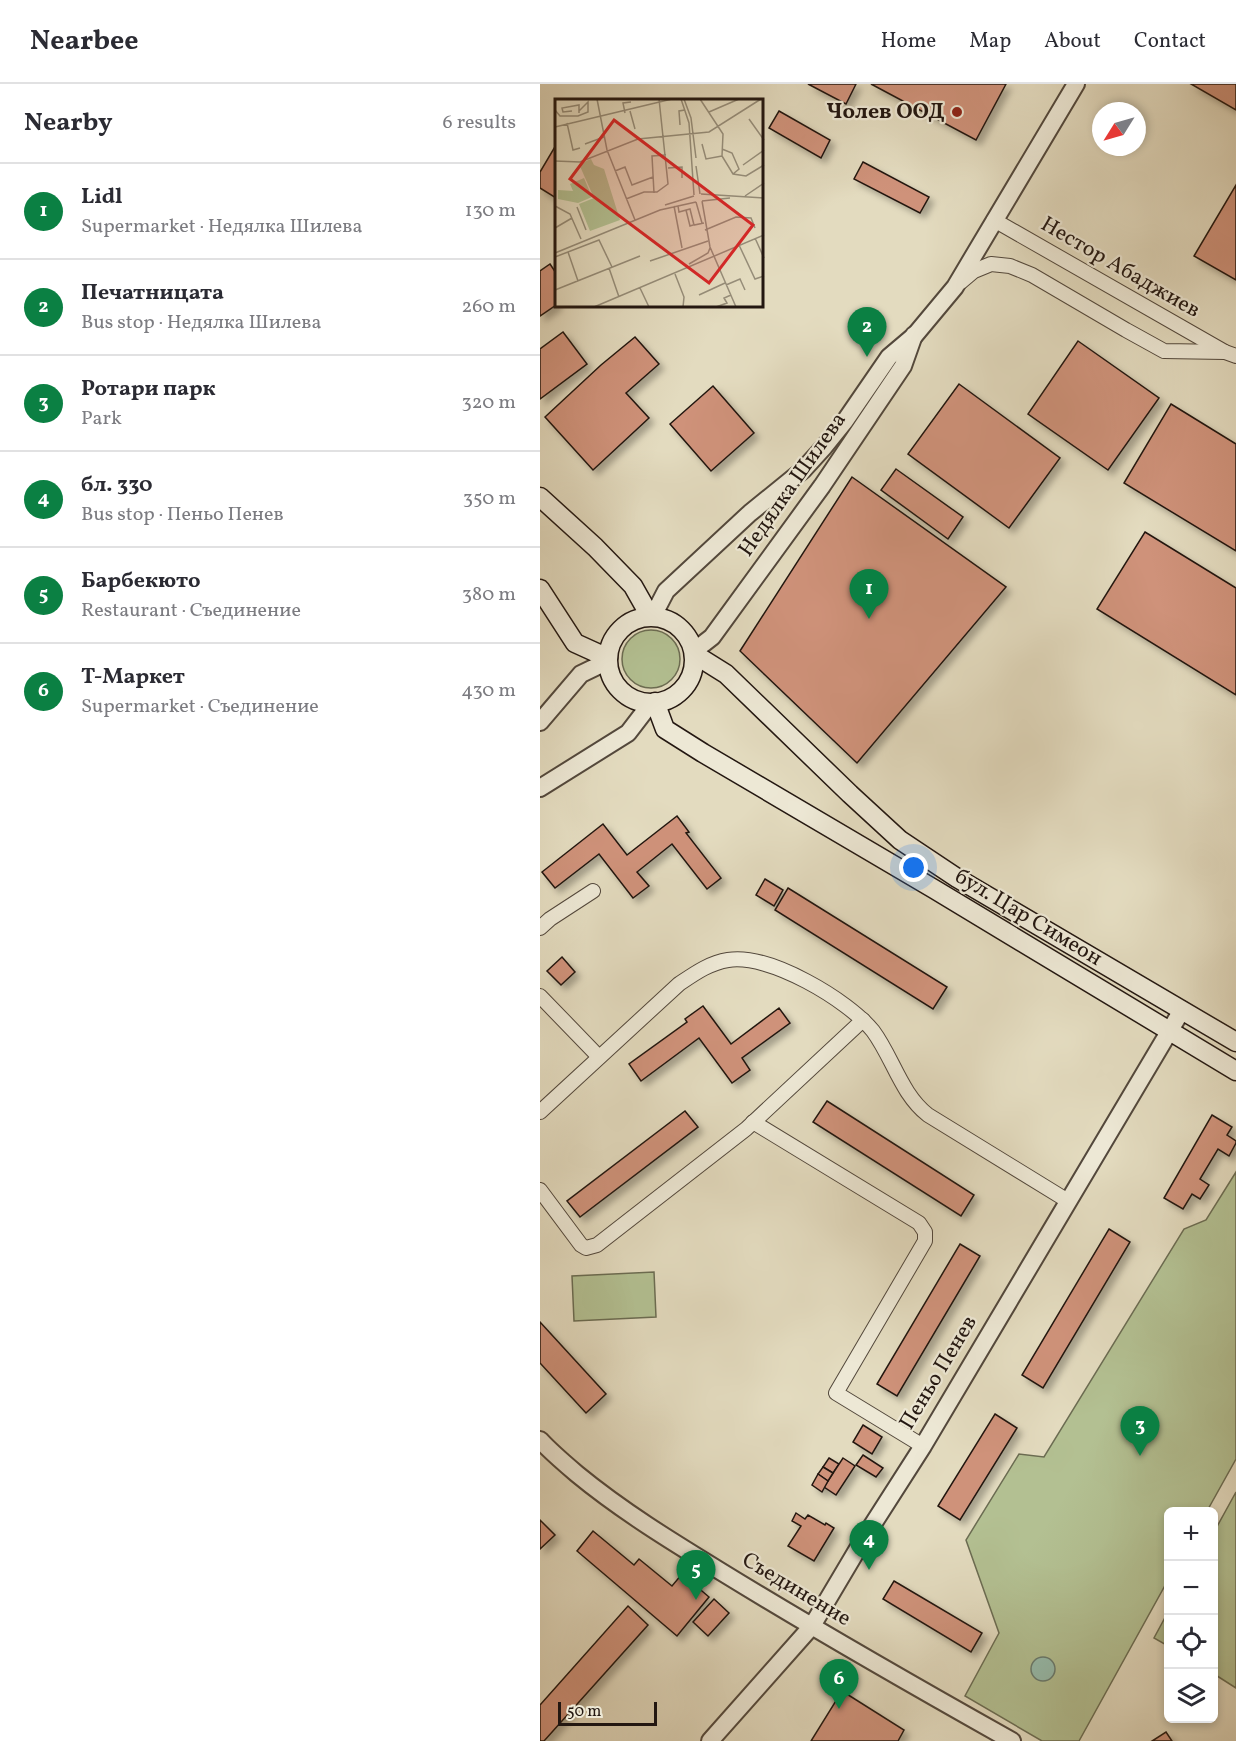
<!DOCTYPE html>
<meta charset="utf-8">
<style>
:root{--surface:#fff;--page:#f2f2f3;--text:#2b2b33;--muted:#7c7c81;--line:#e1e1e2;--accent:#0b8043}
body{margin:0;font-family:Vollkorn,serif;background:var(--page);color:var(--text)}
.controls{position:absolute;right:18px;bottom:18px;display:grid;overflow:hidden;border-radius:9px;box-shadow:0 3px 9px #0003}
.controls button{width:54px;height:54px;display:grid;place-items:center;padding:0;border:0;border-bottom:2px solid var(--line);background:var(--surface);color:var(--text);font:30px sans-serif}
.compass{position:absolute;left:552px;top:18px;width:54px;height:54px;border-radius:50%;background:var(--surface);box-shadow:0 3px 9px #0003;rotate:233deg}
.scale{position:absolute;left:18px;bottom:15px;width:99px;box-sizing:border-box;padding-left:6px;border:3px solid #231711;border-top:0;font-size:16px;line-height:21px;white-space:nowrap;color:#231711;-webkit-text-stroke:4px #ede8d5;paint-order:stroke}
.you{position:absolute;left:374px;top:784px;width:21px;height:21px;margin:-15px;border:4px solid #fff;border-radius:50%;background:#1a73e8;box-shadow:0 0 0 9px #1a73e833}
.badge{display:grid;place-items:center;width:39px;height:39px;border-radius:50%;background:var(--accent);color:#fff;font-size:20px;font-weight:700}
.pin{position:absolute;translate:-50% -50px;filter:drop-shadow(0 2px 3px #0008)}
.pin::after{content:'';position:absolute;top:32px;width:21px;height:18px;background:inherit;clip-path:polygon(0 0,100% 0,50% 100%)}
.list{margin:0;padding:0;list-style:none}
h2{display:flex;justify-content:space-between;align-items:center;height:78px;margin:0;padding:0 24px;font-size:26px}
h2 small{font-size:20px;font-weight:400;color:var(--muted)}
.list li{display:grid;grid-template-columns:39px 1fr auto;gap:18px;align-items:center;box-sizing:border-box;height:96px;padding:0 24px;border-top:2px solid var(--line)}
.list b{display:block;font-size:22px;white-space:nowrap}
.list p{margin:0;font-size:20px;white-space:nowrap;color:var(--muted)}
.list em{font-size:20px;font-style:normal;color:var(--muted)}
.icon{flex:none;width:33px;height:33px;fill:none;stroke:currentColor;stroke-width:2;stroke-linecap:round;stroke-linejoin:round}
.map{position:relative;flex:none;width:696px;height:1657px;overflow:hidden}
header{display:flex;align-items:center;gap:36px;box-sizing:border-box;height:84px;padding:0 30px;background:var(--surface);border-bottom:2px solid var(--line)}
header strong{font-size:28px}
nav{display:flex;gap:33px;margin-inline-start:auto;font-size:21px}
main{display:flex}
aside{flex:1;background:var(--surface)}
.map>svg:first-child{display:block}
</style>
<header>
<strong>Nearbee</strong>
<nav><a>Home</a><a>Map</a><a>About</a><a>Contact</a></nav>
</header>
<main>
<aside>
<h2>Nearby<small>6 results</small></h2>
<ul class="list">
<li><span class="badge">1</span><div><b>Lidl</b><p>Supermarket · Недялка Шилева</p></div><em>130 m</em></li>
<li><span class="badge">2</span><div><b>Печатницата</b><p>Bus stop · Недялка Шилева</p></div><em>260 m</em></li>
<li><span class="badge">3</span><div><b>Ротари парк</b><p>Park</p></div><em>320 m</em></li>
<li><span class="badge">4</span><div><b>бл. 330</b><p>Bus stop · Пеньо Пенев</p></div><em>350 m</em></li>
<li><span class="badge">5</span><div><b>Барбекюто</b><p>Restaurant · Съединение</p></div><em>380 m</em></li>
<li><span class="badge">6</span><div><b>Т-Маркет</b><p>Supermarket · Съединение</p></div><em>430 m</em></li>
</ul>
</aside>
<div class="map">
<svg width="696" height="1657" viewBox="0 0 696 1657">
<defs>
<filter id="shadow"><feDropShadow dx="5" dy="5" stdDeviation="3" flood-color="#0004"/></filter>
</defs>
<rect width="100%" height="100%" fill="#e3dbbf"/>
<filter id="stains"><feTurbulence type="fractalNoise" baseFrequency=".00333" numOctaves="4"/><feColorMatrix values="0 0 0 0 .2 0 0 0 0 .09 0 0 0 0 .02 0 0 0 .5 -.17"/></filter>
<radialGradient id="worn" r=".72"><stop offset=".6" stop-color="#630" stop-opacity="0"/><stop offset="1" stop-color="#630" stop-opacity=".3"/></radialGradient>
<g fill="#b3c092" stroke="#6b6c52" stroke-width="1.5">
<circle cx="111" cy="575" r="29"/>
<path d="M696,1088V1375L667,1427L628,1428V1496L539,1657H502L425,1612L459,1549L426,1456L479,1370L504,1373L644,1145L666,1136Z"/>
<path d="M114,1188L116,1233L34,1237L32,1192Z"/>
<path d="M696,1408V1604L674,1590V1448Z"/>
<path d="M628,1528V1562L614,1554Z"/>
</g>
<circle fill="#96bcac" stroke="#687a6e" stroke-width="1.5" cx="503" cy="1585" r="12"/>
<g fill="#cf927a" stroke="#231711" stroke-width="1.5" filter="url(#shadow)">
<path d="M268,0H316L306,20Z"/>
<path d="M331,0H466L436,56Z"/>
<path d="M651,0H696V26Z"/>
<path d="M239,27L290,56L281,74L229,44Z"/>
<path d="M16,61V114L0,104V88Z"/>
<path d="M323,78L389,113L380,129L314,95Z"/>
<path d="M696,101V196L654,172Z"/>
<path d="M10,180L16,189V221L0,232V187Z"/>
<path d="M23,248L47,280L0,315V265Z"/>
<path d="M95,253L119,280L86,309L109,334L53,386L5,333L61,281Z"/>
<path d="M538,257L619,314L568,386L488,330Z"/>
<path d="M419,300L520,374L469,444L368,370Z"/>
<path d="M173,302L214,349L171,387L130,340Z"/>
<path d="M631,320L696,360V467L584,399Z"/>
<path d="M356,385L423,433L408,455L341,406Z"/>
<path d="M312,393L466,503L317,679L200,567Z"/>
<path d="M605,448L696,504V611L557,525Z"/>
<path d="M137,732L149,748L146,749L181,794L167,805L132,760L97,788L109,802L93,814L59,770L15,804L2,788L63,740L87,771Z"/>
<path d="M225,795L243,806L234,822L216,811Z"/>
<path d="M248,804L407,903L393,925L235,826Z"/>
<path d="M22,873L35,888L21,901L7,887Z"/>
<path d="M163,922L191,960L239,924L250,939L202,974L210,986L192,999L159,954L101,997L89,980L147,938L145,935Z"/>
<path d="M287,1017L434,1111L421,1132L273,1038Z"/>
<path d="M145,1027L158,1043L40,1133L27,1117Z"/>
<path d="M672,1031L692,1043L687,1051L696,1057V1059L689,1072L678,1065L660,1095L669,1101L660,1115L652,1110L643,1125L624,1114Z"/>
<path d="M569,1145L590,1158L503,1304L482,1291Z"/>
<path d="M420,1160L440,1172L357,1312L337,1300Z"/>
<path d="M0,1238L66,1310L46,1329L0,1279Z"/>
<path d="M455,1330L477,1344L420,1436L398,1422Z"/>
<path d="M323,1341L342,1353L332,1370L313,1358Z"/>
<path d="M323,1371L343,1384L336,1393L316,1381Z"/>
<path d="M289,1374L299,1380L293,1389L283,1383Z"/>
<path d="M303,1374L315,1382L296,1411L284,1403Z"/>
<path d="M283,1383L293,1389L288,1397L278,1390Z"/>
<path d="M278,1390L288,1397L282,1408L272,1401Z"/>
<path d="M256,1429L265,1435L268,1431L285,1441L286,1439L294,1444L274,1477L248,1462L261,1442L252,1437Z"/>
<path d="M0,1436L15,1451L0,1465Z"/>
<path d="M53,1447L94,1481L99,1475L132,1502L142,1490L169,1513L137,1552L37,1467Z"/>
<path d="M354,1497L442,1549L431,1568L343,1515Z"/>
<path d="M174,1515L189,1529L168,1552L153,1538Z"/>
<path d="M88,1522L108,1541L4,1657H0V1621Z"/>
<path d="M302,1607L364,1646L358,1657H271Z"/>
<path d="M626,1648L632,1657H612Z"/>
</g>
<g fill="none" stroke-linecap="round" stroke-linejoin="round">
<g stroke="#53483c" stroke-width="16">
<g id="minor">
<path d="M454,136L685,268L696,272"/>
<path d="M421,198L434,187L451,180L470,182L492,191L586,246L624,267L685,268"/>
<path d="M0,844L10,835L53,807"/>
<path d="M0,912L59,973"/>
<path d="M0,1028L139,900C154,890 169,879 188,876C229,869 308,916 333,947C353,974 361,1010 388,1031L528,1117"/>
<path d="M213,1038L379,1139L385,1148V1157L296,1309L383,1362"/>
<path d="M0,1106L41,1161L46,1164L57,1161L206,1045L323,936"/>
</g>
</g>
<g stroke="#53483c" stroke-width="20">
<g id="tertiary">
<path d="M113,532L126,507L210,429L263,386L284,363L305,337L349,273L375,251L415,203L536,0"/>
<path d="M154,567L172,553L282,402L363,282L374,251"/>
<path d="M0,638L41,590L68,577"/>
<path d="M0,704L88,649L111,619"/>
<path d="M0,1356C11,1368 24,1379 37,1390C82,1427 131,1457 180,1487C276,1546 374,1602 472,1657"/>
<path d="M170,1657L272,1542L326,1451L383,1362L642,926"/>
</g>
</g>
<g stroke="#231711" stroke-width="21">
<g id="secondary">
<path d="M0,413L55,463L93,502L110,532"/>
<path d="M0,505L35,559L68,574"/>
<circle cx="111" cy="576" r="43"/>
<path d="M154,570L186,590L310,710L360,756L417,794L696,958"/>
<path d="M115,618L125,645L163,669L394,805L696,987"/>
</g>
</g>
<use href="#minor" stroke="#ede8d5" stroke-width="14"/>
<use href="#tertiary" stroke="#ede8d5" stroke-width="16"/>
<use href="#secondary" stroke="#ede8d5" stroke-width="18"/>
</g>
<circle fill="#8f2418" stroke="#ede8d5" stroke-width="2" cx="417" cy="28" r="6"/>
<g text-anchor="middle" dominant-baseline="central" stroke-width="4.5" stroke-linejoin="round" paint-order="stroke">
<g font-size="22" font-weight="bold" fill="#231711" stroke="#ede8d5" text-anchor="end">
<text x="405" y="28">Чолев ООД</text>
</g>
<g font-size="22" fill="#231711" stroke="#ede8d5">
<text transform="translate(580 184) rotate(30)">Нестор Абаджиев</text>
<text transform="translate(253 401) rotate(-55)">Недялка Шилева</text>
<text transform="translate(488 834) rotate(31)">бул. Цар Симеон</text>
<text transform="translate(399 1289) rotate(-59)">Пеньо Пенев</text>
<text transform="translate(256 1506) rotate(31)">Съединение</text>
</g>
</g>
<g transform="translate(15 15)">
<rect width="208" height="208" fill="#e3dbbf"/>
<path d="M36,60L39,66L49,70L65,121L35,132L24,105L39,99L24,65ZM29,79L37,98L23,104L3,100V91L18,92L15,85Z" fill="#b3c092"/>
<path fill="none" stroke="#968d79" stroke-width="1.5" d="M42,0L52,51L80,121M126,0L134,24L139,96M129,0L136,19L141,59M145,0L168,35L167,57L178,75L191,77L209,66M0,11L5,17H23L33,13V3L24,12M17,12L8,13L7,9L24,6V14M75,12L80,30M154,13L184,0M70,14L68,4L76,3M194,20L209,41M12,24L18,51L25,49M125,26L124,12L130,11M0,28L117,0M30,45L49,38M147,45L151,60L167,57M167,50L177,54L184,70L178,75M0,62L25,63L83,40L154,33L206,0M188,66L209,51M141,67L145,95M113,69L127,68V79M60,72L70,68L77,86L98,78M99,94L97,57L111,56M146,95L209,99M190,97L209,84M71,100L89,93H102L113,85L104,0M147,102L155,148L181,208M147,102L175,99M141,103L147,124M110,106L139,97M0,107L15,115L26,140M119,107L127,149M123,107L124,113L135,110L139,126L149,124M22,108L31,131M131,111L135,127L138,126M0,129L17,119M150,131L181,118L196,119L200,129M200,139L209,159M184,146L200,180L209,177M13,153L23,182M0,154L105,111L141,103M0,158L44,141L57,168M95,162L153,142M134,165L153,154L155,149M54,169L64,198M120,175L129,198L128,208M171,186L185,180L190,191M85,189L94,208M0,191L85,157M144,196L170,184M39,208L209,136M161,208L172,204L169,199L176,196"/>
<path fill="#d62828" fill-opacity="0.15" stroke="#d62828" stroke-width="3" d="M59,21L198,126L154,184L15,80Z"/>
<rect width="208" height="208" fill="none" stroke="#231711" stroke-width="3"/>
</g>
<rect width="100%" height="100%" filter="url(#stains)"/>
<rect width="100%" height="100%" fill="url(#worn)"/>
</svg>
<div class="controls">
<button>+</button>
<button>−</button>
<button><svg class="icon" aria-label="locate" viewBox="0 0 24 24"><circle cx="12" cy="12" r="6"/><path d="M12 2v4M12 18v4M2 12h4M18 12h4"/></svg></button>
<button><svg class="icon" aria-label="layers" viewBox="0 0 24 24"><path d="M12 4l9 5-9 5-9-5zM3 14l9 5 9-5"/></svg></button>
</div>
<svg class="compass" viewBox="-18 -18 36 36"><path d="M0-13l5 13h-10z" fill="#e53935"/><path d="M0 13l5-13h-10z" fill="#7c7c81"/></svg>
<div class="scale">50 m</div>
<div class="you"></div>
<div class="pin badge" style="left:329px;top:535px">1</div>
<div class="pin badge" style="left:327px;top:273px">2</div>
<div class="pin badge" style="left:600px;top:1372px">3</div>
<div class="pin badge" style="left:329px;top:1486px">4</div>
<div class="pin badge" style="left:156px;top:1516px">5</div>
<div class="pin badge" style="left:299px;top:1625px">6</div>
</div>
</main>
